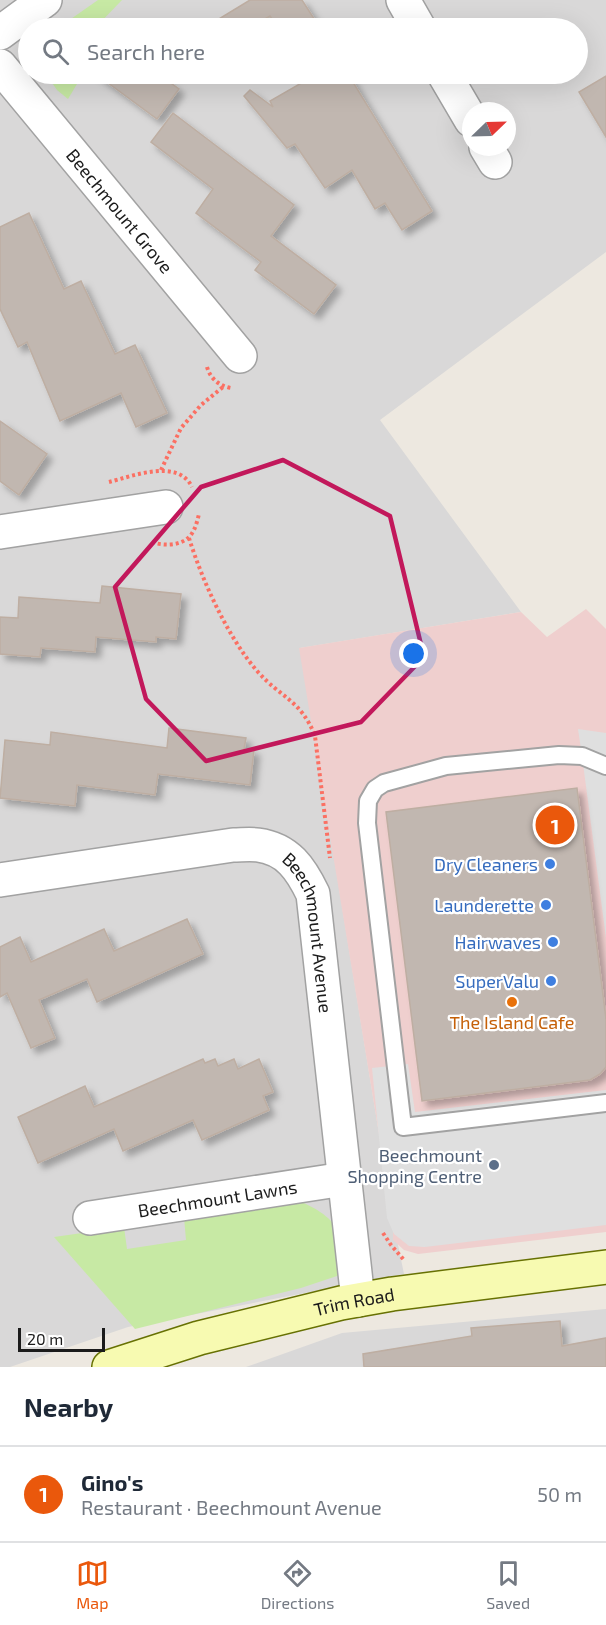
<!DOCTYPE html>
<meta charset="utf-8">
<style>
:root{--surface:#fff;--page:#f6f6f7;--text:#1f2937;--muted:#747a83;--line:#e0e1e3;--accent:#ea580c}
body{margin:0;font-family:"Exo 2",sans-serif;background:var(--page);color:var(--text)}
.compass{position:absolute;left:462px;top:102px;width:54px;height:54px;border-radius:50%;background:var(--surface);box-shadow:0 6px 24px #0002;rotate:67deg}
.scale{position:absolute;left:18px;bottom:15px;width:87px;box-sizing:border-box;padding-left:6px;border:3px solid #1b1b1b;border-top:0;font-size:16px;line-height:21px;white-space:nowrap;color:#1b1b1b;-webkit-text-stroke:4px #fff;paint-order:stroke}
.you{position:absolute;left:414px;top:654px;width:21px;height:21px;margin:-15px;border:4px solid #fff;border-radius:50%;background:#1a73e8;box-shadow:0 0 0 9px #1a73e833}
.badge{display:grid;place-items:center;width:39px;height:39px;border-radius:50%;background:var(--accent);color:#fff;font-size:20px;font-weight:700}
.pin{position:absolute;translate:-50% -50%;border:3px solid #fff;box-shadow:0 2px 6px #0006}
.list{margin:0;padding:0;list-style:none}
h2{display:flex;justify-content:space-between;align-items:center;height:78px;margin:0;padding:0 24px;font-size:26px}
h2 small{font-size:20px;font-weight:400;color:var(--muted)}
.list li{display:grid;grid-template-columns:39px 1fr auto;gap:18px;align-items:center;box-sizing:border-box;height:96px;padding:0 24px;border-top:2px solid var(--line)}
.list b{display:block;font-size:22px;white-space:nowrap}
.list p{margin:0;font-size:20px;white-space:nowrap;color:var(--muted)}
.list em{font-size:20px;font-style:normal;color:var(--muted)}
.icon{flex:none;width:33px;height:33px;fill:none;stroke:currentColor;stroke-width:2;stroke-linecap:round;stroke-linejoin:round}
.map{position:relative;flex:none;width:606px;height:1367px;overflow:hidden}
.search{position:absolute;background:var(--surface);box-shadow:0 6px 24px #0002;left:18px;right:18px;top:18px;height:66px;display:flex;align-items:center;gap:15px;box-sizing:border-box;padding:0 21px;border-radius:33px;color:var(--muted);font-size:22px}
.sheet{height:174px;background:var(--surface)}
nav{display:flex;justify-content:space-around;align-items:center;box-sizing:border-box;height:84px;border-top:2px solid var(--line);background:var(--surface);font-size:16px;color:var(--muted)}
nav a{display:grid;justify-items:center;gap:3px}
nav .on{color:var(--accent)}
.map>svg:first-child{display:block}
</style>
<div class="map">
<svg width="606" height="1367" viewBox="0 0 606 1367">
<defs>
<filter id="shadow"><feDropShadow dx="5.5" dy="5.5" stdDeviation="3" flood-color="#0004"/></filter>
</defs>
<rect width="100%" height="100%" fill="#ede8e0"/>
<g fill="#d9d8d8" fill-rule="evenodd">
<path d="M0,0H606V252L380,420L521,612L300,648L393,1220L404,1274L128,1327L10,1367H0ZM28,28H578V74H28ZM471,111H507V147H471Z"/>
<path d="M606,1309V1367H246L342,1333Z"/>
</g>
<path fill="#efcfce" d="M586,609L606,629V1232L418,1254L404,1250L393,1240V1219L299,648L521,612L547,637Z"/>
<g fill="#c7e9a4">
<path d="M98,0H122L95,28H58Z"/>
<path d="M46,74H83L68,99L57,90Z"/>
<path d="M298,1201C311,1205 332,1217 337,1230C339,1237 339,1265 340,1275L301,1288L135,1329L54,1237L124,1227L127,1249L186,1240L184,1217Z"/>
</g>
<g fill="#dfdfdf">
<path d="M578,729L606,733V938L582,756Z"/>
<path d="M408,1064L415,1112L606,1090V1225L425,1247L409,1246L394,1234L387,1218L372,1068Z"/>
</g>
<g fill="#c1b7b0" stroke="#beaea2" stroke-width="1.5" filter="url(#shadow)">
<path d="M250,0H302L320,28H278L270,16L249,28H204Z"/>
<path d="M96,74H158L179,89L157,119Z"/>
<path d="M317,74H348L432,211L402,230L385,203L375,209L352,170L325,188L295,144L287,148L244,96L250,90L273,107L270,101Z"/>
<path d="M606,76V137L579,92Z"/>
<path d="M173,113L294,205L271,236L336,285L314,314L255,270L261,262L196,213L213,189L151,142Z"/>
<path d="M29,213L64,289L81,281L115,354L135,345L167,413L136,427L121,393L60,421L27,342L18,347L0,309V227Z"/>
<path d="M0,421L47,454L19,495L0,481Z"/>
<path d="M102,586L181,594L176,639L156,637V642L96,637L95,652L41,648L40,657L0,654V617L18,618L19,597L100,603Z"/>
<path d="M169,728L246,738L244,749L254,750L250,785L158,774L155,795L77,785L75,806L0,798L5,740L50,745L51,732L167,748Z"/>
<path d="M577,788L606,1019V1067L600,1074L590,1080L422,1101L386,812Z"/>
<path d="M187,919L203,954L97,1002L87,979L39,1000L55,1038L31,1048L7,993L0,997V947L20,937L31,962L104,929L114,951Z"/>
<path d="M203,1059L205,1063L215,1059L218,1066L234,1059L238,1069L259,1059L273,1092L263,1096L269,1110L202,1140L193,1120L123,1151L114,1129L38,1163L18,1117L85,1086L94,1107Z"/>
<path d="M560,1321L562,1346L606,1338V1367H364L363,1354L472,1336L471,1328Z"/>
</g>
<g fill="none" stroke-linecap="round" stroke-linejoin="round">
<g stroke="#a2a2a2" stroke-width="20">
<path id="service" d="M606,766L582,756L559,755L446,766L384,783L375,789L368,801L367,823L403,1127L606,1103"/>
</g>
<g stroke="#a2a2a2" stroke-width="36">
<g id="minor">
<path d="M403,0L419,28"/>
<path d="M0,33L45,0"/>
<path id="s1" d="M0,66L240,356"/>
<path d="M444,74L471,120"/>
<path d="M486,147L495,162"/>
<path d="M0,532L166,507"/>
<path id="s2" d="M0,880L233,845C241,845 250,844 258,845C288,849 301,869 313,894L358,1300"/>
<path id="s3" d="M90,1218L344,1179"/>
</g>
</g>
<g stroke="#677103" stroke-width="36">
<g id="secondary">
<path id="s4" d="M109,1367L199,1338L341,1303L392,1294L606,1267"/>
</g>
</g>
<g stroke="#fb7063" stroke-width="4" stroke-dasharray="3 3" stroke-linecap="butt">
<path d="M207,367C210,378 219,386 231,388"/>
<path d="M161,470L181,428L201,405L223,387"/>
<path d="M109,482C133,476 178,458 192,487"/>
<path d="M189,538C202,580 228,638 258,672C281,698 301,700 315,736L330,858"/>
<path d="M152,542C163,546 180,546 189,537C195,531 197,522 199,514"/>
<path d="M383,1233L391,1245L404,1260"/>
</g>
<use href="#service" stroke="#fff" stroke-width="16"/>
<use href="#minor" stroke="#fff" stroke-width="33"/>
<use href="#secondary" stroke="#f7fab1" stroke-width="33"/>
</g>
<path fill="none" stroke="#c2185b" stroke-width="4.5" stroke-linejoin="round" d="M283,460L390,516L424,657L361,722L206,761L146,699L115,587L201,487Z"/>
<g fill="#3f7fe0" stroke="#fff" stroke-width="2">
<circle cx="550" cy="864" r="6"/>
<circle cx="546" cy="905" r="6"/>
<circle cx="553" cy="942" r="6"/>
<circle cx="551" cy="981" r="6"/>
</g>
<circle fill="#e8710a" stroke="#fff" stroke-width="2" cx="512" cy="1002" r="6"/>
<circle fill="#5c6f8a" stroke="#fff" stroke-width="2" cx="494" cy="1165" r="6"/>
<g text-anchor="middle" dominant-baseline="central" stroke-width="4.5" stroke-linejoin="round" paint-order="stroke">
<g font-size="18" fill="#1b1b1b" stroke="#fff">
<text stroke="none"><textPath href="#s1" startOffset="188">Beechmount Grove</textPath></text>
<text stroke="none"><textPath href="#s2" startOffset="374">Beechmount Avenue</textPath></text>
<text stroke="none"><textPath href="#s3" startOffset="129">Beechmount Lawns</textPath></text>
<text stroke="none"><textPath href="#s4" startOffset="254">Trim Road</textPath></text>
</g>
<g font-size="18" fill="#366cbe" stroke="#fff" text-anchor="end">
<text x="538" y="864">Dry Cleaners</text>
<text x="534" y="905">Launderette</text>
<text x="541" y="942">Hairwaves</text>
<text x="539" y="981">SuperValu</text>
</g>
<g font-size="18" fill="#c56008" stroke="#fff">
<text x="512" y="1022">The Island Cafe</text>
</g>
<g font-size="18" fill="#4e5e75" stroke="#fff" text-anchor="end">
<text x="482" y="1155">Beechmount<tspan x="482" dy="21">Shopping Centre</tspan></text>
</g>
</g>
</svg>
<svg class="compass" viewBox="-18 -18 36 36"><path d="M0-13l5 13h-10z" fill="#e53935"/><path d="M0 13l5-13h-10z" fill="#747a83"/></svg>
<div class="scale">20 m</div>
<div class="you"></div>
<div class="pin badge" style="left:555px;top:825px">1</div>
<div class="search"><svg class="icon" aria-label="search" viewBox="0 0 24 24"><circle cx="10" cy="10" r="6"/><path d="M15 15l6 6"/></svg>Search here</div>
</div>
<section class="sheet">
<h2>Nearby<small></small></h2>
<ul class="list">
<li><span class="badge">1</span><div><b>Gino's</b><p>Restaurant · Beechmount Avenue</p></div><em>50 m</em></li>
</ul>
</section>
<nav>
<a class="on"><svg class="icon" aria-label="map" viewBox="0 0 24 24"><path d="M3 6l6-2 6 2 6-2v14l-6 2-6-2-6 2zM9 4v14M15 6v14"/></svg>Map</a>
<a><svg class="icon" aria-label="directions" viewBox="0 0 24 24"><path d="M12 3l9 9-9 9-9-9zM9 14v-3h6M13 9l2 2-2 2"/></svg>Directions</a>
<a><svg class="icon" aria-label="saved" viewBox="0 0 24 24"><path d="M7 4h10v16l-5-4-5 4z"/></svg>Saved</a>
</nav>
